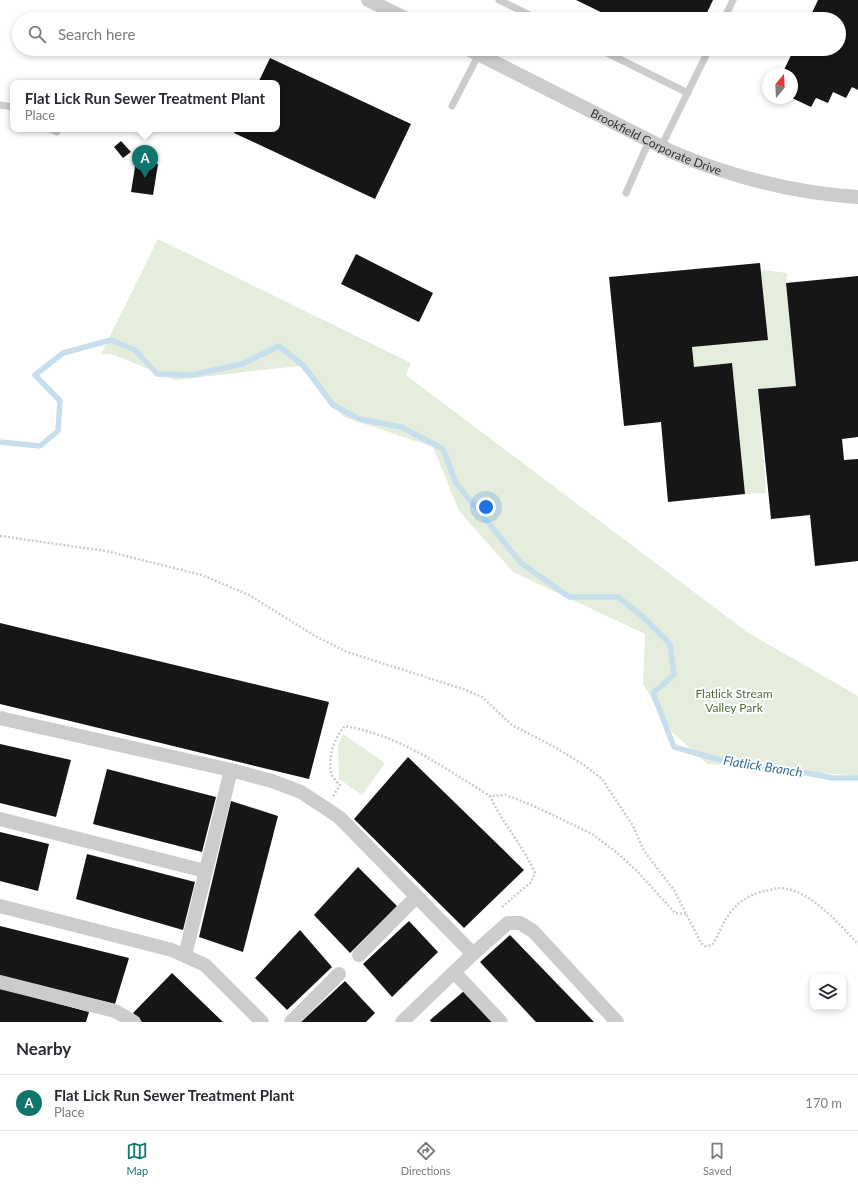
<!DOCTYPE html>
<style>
:root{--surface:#fff;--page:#f7f7f7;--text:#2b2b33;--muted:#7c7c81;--line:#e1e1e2;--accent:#0f766e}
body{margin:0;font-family:Lato,sans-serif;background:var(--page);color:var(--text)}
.controls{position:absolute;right:12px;bottom:12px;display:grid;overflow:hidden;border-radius:8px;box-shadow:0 2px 6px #0003}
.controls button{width:36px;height:36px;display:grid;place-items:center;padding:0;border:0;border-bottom:1px solid var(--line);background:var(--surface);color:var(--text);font:20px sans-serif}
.compass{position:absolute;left:762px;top:68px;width:36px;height:36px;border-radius:50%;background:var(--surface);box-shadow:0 2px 6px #0003;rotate:18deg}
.you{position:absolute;left:486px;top:507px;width:14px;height:14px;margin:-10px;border:3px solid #fff;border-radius:50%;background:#1a73e8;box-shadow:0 0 0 6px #1a73e833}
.badge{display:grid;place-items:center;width:26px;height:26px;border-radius:50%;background:var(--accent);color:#fff;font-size:13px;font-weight:700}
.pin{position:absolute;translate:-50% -33px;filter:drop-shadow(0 1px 2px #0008)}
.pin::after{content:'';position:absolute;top:21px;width:14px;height:12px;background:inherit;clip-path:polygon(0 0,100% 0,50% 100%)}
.popup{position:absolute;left:10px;top:80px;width:270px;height:52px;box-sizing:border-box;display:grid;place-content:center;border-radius:8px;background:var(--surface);filter:drop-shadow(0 1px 3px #0005);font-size:13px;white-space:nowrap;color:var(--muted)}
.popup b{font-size:15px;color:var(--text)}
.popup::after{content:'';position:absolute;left:50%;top:100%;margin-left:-8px;border:8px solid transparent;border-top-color:var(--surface)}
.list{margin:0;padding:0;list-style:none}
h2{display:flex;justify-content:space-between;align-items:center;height:52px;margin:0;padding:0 16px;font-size:17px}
h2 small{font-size:13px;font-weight:400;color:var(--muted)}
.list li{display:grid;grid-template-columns:26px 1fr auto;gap:12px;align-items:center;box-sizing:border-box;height:56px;padding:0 16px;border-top:1px solid var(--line)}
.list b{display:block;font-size:15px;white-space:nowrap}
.list p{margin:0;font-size:13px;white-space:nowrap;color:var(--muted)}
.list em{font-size:13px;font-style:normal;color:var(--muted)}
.icon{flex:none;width:22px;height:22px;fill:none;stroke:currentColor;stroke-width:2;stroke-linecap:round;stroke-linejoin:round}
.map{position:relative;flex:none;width:858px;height:1022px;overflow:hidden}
.search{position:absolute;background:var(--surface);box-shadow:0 2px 6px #0003;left:12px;right:12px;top:12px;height:44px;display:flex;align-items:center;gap:10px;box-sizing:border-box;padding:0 14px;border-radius:22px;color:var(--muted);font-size:15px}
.sheet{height:108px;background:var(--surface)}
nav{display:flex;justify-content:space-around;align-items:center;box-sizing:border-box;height:56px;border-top:1px solid var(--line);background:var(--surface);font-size:11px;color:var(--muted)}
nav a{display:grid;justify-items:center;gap:2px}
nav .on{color:var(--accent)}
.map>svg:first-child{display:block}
</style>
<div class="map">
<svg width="858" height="1022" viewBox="0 0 858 1022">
<rect width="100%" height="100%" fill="#fff"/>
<g fill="#e5eddc">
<path d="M158,239L411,363L406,375L747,632L858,696V776L707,764L671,731L643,684L645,634L513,572L459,511L433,447L344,417L299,366L175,380L112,354H101Z"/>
<path d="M761,270L787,273L786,283L796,386L758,389L766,493L745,494L732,363L694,367L692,347L768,339Z"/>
<path d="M343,734L385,763L362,795L339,779L338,746Z"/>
</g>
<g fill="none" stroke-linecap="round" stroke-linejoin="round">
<path stroke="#c7dfed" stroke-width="5.5" d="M0,442L40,446L58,431L60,401L35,375L63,353L111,340L135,350L157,374L192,375L242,364L279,346L304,366L333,405L359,419L401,427L443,449L456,483L521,563L569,597H618L642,616L670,644L674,675L653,693L674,747L734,764L775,767L833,778H858"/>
</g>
<g fill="#161616">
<path d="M576,0H713L704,19H615Z"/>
<path d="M818,0H858V90L852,87L846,98L833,92L828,103L816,98L811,107L792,98V74H782L794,49H839V19H809Z"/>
<path d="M270,58L411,124L375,199L234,133L236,129H277V83H258Z"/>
<path d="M121,141L131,152L123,158L114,147Z"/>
<path d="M136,161L158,164L153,195L131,192Z"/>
<path d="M356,254L433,293L419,322L341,284Z"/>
<path d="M760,263L768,340L692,347L694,367L732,363L745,494L668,502L661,422L624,426L609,277Z"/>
<path d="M858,276V437L842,439L844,460L858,459V561L815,566L810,515L771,519L758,389L796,386L786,283Z"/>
<path d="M0,623L329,702L309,779L0,704Z"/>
<path d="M0,744L71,760L56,817L0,803Z"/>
<path d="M408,757L524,870L464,928L354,819Z"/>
<path d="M107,769L216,797L202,852L93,824Z"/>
<path d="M231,801L278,816L243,952L199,937Z"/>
<path d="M0,832L49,844L38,891L0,881Z"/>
<path d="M87,854L195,882L183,930L76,899Z"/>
<path d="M358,867L397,906L350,953L314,915Z"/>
<path d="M409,921L438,952L392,997L363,964Z"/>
<path d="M0,926L129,958L115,1004L0,977Z"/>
<path d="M300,930L332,967L287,1010L255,978Z"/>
<path d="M510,935L594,1022H536L480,962Z"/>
<path d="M172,973L223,1022H142L133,1013Z"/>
<path d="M345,981L375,1013L366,1022H301Z"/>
<path d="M0,988L89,1012L86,1022H0Z"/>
<path d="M464,991L493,1022H431L430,1020Z"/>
</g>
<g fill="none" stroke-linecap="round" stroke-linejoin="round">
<g stroke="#ccc" stroke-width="2.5" stroke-dasharray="2 2" stroke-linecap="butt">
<path d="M0,536L106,551L202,575L249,595L315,636L347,652L463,689L482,697L512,725L553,746L584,765L602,779L633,826L644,851L674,890L701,943L705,946L712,945C719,935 722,923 730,913C738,902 752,893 765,891C770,890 776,888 780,888C810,889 839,924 858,944"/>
<path d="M333,796L340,785C337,782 332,777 331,773C328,757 334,738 345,726C401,736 441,766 490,796"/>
<path d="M502,907L531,882L535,873C523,845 502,823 490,796L506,795L534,806L592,834L615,851L636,870L675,913L686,914"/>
</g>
<g stroke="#ccc" stroke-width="7">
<path d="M499,0L538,19"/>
<path d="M724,19L733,0"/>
<path d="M599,49L688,93"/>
<path d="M0,105L13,107"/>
<path d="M452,106L479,54"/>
<path d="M51,129L57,132"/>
<path d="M661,147L709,49"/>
<path d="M626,193L649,141"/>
</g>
<g stroke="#ccc" stroke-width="14">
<path d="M368,0L407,19"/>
<path id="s1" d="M468,49L672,152C732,177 792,193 858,197"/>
<path d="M0,718L231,770L272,781L301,792L339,817L473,954L508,923H520L533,931L617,1022"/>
<path d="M0,819L205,871"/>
<path d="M0,906L172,950L205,965L262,1022"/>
<path d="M185,955L231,770"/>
<path d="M359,955L416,897"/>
<path d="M454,972L473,954"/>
<path d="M0,982L115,1011L134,1022"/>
<path d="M291,1022L339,974"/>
<path d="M402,1022L454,972L501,1022"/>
</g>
</g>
<g text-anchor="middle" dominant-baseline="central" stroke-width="4" stroke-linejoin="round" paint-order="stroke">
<g font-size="12" fill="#2f2f2f" stroke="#fff">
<text stroke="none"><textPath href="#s1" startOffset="210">Brookfield Corporate Drive</textPath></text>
</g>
<g font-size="12" fill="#526d3a" stroke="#fff">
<text x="734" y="693">Flatlick Stream<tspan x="734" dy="14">Valley Park</tspan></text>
</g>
<g font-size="13" font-style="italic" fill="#397195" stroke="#fff">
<text transform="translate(763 766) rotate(9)">Flatlick Branch</text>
</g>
</g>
</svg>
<div class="controls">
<button><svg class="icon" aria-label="layers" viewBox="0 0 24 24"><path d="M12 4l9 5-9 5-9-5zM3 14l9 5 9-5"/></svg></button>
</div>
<svg class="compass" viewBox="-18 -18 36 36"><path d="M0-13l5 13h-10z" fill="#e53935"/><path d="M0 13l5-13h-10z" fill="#7c7c81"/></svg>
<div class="you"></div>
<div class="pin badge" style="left:145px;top:178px">A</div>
<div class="popup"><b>Flat Lick Run Sewer Treatment Plant</b>Place</div>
<div class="search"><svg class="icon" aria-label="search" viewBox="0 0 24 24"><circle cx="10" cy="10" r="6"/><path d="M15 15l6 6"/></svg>Search here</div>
</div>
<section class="sheet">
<h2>Nearby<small></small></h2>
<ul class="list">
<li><span class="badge">A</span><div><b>Flat Lick Run Sewer Treatment Plant</b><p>Place</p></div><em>170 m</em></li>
</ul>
</section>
<nav>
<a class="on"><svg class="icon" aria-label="map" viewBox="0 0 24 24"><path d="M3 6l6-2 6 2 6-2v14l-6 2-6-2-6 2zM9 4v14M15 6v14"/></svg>Map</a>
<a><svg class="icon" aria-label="directions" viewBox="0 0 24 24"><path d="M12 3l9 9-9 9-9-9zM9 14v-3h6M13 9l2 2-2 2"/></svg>Directions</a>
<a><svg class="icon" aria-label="saved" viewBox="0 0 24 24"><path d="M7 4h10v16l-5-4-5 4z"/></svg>Saved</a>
</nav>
